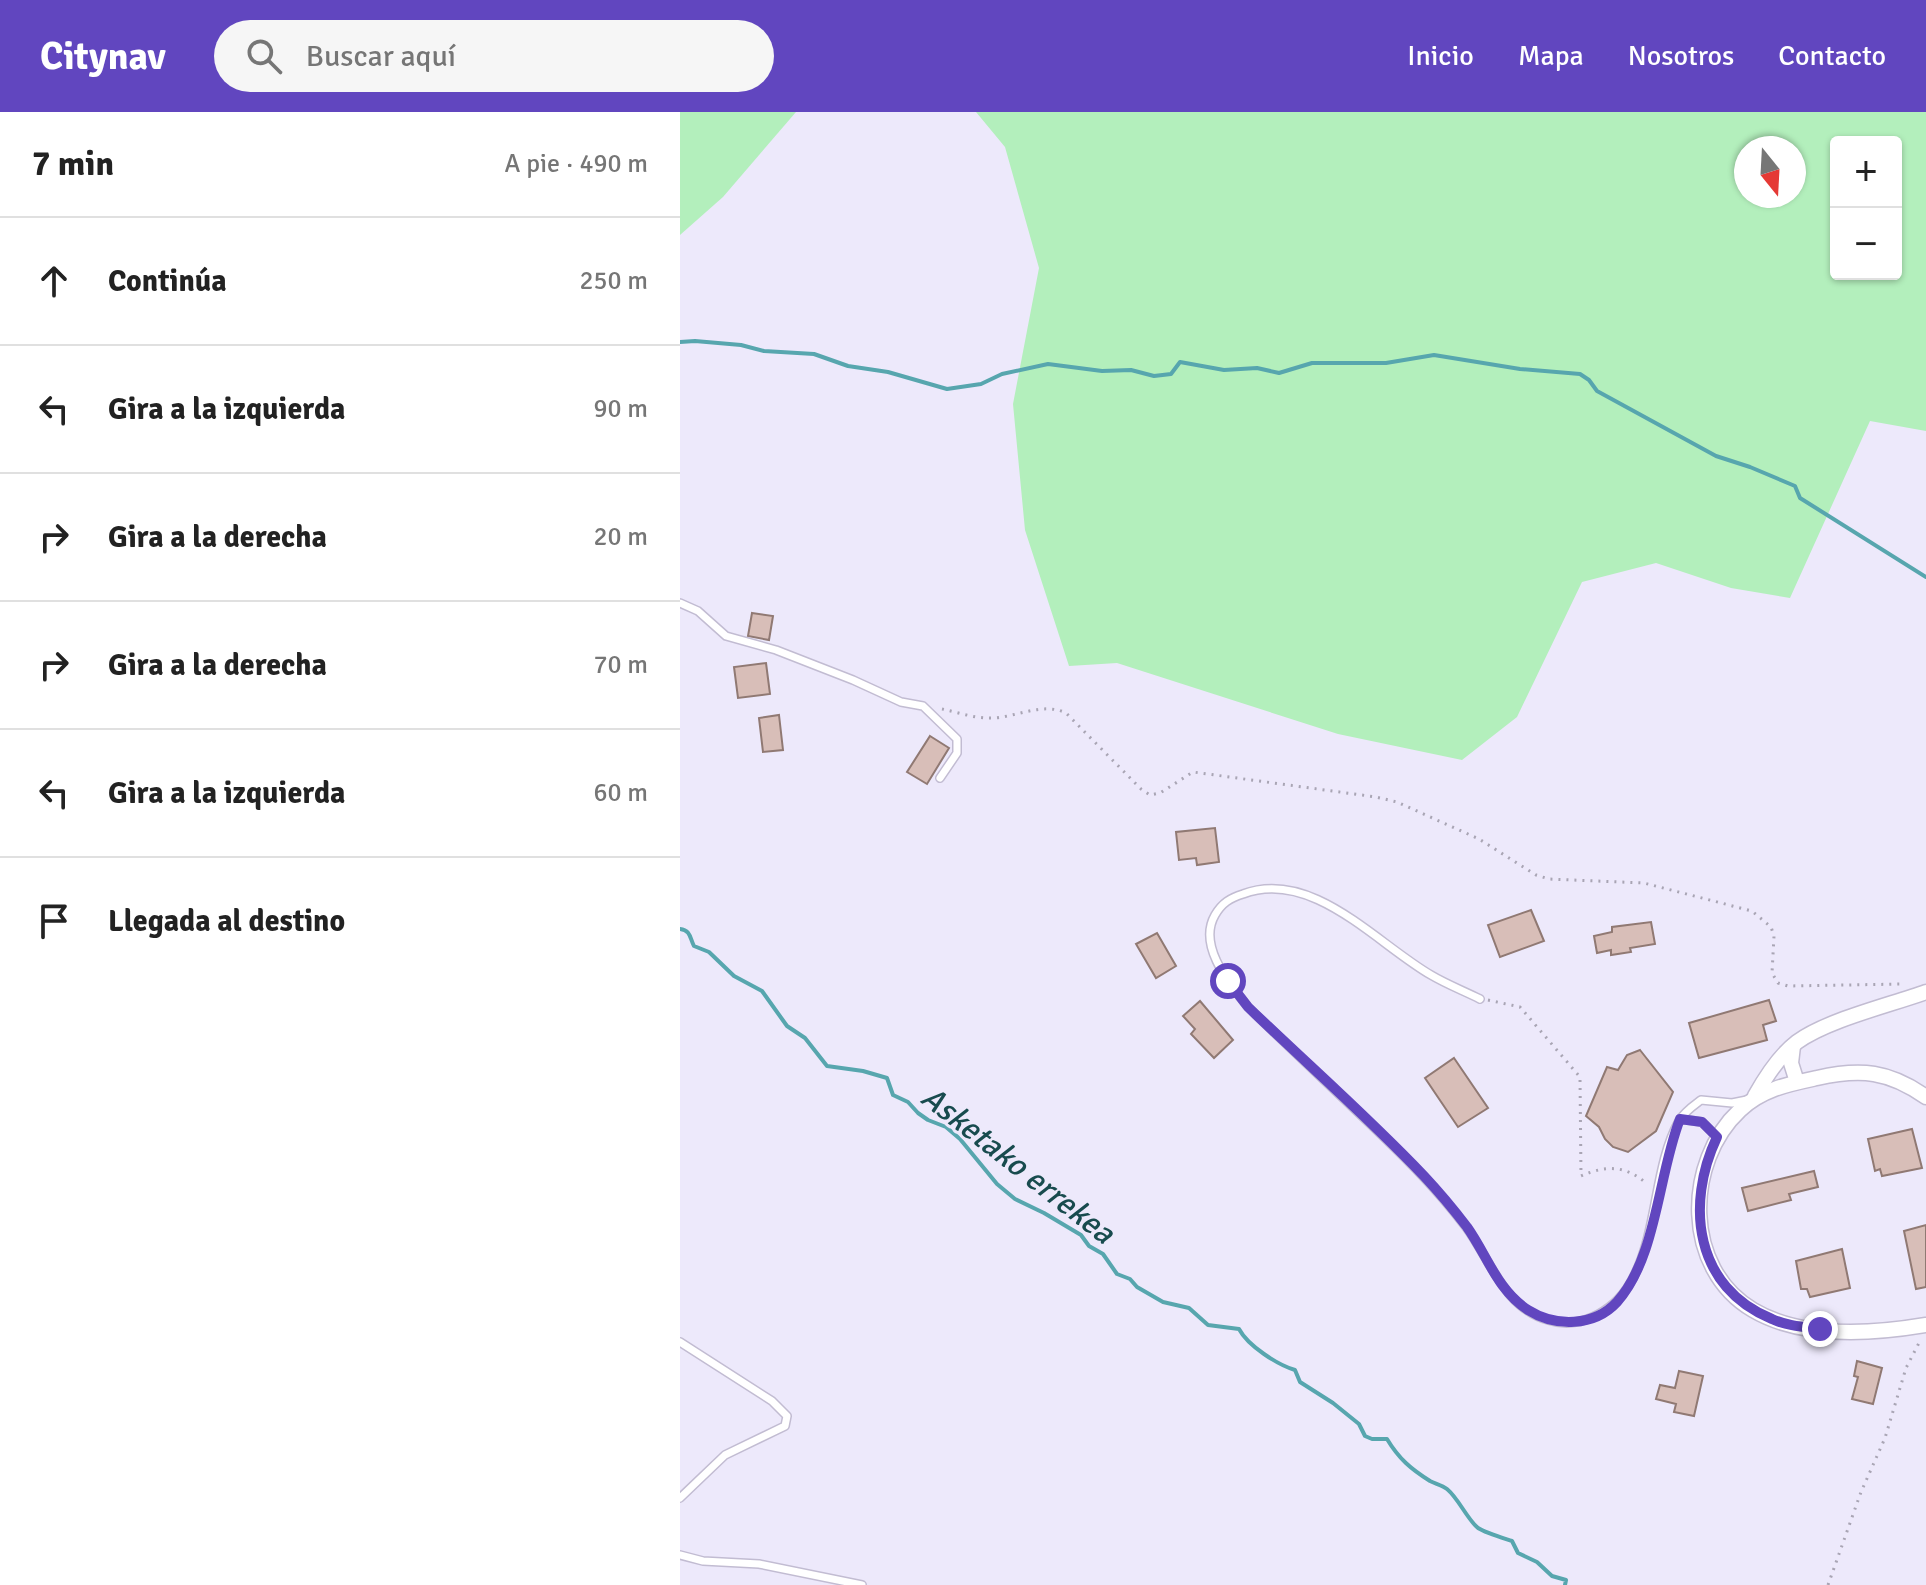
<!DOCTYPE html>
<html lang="es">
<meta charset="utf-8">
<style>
:root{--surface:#fff;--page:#f6f6f6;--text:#222;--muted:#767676;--line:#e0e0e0;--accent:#6146bf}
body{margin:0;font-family:Signika,sans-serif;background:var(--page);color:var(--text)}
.controls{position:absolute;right:24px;top:24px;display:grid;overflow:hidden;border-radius:8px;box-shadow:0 2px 6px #0004}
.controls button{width:72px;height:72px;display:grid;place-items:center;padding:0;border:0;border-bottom:2px solid var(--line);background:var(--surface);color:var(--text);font:40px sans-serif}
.compass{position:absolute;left:1054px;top:24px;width:72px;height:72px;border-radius:50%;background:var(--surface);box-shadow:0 2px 6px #0004;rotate:162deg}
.stop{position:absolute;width:24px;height:24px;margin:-18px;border:6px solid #6146bf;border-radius:50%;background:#fff}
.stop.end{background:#6146bf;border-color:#fff;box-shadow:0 2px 8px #0008}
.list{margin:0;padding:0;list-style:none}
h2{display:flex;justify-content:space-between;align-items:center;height:104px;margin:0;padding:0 32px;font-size:34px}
h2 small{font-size:26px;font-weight:400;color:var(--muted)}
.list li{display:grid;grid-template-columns:52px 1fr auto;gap:24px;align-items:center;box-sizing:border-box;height:128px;padding:0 32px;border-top:2px solid var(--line)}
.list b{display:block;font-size:30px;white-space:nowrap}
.list em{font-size:26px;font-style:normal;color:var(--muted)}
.icon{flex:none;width:44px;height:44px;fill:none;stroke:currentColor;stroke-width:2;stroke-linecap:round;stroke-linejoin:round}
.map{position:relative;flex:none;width:1246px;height:1473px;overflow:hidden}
header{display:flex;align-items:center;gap:48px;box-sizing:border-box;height:112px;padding:0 40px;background:var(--accent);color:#fff}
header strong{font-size:38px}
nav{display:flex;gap:44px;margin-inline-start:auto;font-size:28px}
.search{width:560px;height:72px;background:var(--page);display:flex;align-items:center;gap:20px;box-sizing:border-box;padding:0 28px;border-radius:44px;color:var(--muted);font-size:30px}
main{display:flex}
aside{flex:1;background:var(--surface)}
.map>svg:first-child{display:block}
</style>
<header>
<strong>Citynav</strong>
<div class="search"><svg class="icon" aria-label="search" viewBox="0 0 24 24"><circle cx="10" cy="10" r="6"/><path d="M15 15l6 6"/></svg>Buscar aquí</div>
<nav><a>Inicio</a><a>Mapa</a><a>Nosotros</a><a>Contacto</a></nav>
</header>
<main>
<aside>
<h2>7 min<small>A pie · 490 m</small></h2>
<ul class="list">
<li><svg class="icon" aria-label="ahead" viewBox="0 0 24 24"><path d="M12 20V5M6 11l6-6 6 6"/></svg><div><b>Continúa</b></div><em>250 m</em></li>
<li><svg class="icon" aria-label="left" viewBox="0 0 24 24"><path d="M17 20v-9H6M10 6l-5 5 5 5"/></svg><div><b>Gira a la izquierda</b></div><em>90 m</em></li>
<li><svg class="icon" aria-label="right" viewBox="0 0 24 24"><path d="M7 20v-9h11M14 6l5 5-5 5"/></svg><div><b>Gira a la derecha</b></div><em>20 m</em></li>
<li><svg class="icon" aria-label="right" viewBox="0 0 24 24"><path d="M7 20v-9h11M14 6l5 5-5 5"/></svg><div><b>Gira a la derecha</b></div><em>70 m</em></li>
<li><svg class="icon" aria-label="left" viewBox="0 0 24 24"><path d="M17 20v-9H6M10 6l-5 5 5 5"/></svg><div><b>Gira a la izquierda</b></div><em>60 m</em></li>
<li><svg class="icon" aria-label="arrive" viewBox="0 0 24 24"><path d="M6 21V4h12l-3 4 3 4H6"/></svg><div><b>Llegada al destino</b></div></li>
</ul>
</aside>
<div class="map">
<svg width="1246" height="1473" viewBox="0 0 1246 1473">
<rect width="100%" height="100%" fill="#ede9fb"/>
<g fill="#b3efbc" fill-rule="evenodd">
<path d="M0,0H116L43,85L0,123Z"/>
<path d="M296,0H1246V319L1190,309L1110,486L1051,476L976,451L902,470L837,605L782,648L658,622L437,551L389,554L345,418L333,292L359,156L325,35ZM1156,30H1216V162H1156ZM1066,36H1114V84H1066Z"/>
</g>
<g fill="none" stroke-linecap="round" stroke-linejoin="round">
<g stroke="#57a6ae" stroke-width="4">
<path d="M0,230L15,229L61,233L84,239L134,242L168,254L208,260L267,277L301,272L322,262L368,252L422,259L451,258L474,264L491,262L500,250L544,258L577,256L599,261L632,251H706L754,243L840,257L900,262L909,268L917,279L1036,344L1070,355L1115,374L1120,386L1246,465"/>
<path d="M0,817C11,818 10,827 14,834L29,840L54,864L82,879L107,914L125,926L147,954L183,959L207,966L213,983L228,990L238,1001L248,1008L266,1015L280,1027L317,1072L335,1087L364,1101L401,1123L409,1134L423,1142L437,1162L450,1167L457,1175L483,1190L509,1196L528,1213L559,1217C568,1234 598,1253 615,1258L620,1270L653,1291L679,1312L685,1324L692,1327H707C719,1347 731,1357 750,1369C756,1372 762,1373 767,1377C779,1387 787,1407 798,1416C806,1421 823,1426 832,1429L838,1441L857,1450L872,1464L886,1468L885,1473"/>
</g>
</g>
<g fill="#d8beb8" stroke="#907973" stroke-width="2">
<path d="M72,501L93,504L89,528L68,524Z"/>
<path d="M86,551L90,582L58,586L54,555Z"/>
<path d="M99,603L103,638L83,640L79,606Z"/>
<path d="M250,624L269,636L247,672L227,660Z"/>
<path d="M535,716L539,750L517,753L516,746L499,748L496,720Z"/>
<path d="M851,798L864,829L820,845L808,813Z"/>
<path d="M971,810L975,832L950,836L951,840L931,843V838L917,841L914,824L932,820V815Z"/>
<path d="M477,821L496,854L476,866L456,832Z"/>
<path d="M1089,888L1096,909L1083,913L1087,928L1019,946L1009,911Z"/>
<path d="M520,889L553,928L534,946L511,922L515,917L503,904Z"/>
<path d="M960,938L993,980L976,1019L948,1040L933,1035L925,1027L919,1015L906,1004L927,955L938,958L947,943Z"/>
<path d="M774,946L808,996L778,1015L745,966Z"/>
<path d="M1232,1017L1242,1056L1202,1064L1200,1057L1195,1059L1188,1027Z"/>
<path d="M1134,1059L1138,1075L1109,1082L1111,1088L1068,1099L1062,1076Z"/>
<path d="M1246,1113V1175L1236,1177L1224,1119Z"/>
<path d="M1162,1137L1170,1176L1130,1185L1127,1177H1121L1116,1149Z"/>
<path d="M1177,1249L1202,1256L1193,1292L1172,1287L1178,1265L1174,1264Z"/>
<path d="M999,1259L1023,1264L1014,1304L994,1300L996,1292L976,1287L980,1273L995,1276Z"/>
</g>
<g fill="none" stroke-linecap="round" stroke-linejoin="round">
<g stroke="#c2bcd2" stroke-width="10">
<g id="lane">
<path d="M0,491L18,499L46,524L96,538L173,568L221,590L243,594L277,627V641L260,666"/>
<path d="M800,887C784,879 766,872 751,863C697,832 632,756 563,782C550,786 542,791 535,803C517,834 550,872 568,895C606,932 644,968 682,1004C719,1039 755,1074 786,1115C810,1147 824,1196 868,1208C903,1219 938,1196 953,1166C978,1118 974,1054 999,1009C1004,1000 1013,994 1021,988L1052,991L1067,988"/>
<path d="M1000,1007L1022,1010L1037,1025"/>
<path d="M0,1230L92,1289L107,1304L105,1314L45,1343L0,1386"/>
<path d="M0,1443L23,1449L79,1452L182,1473"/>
</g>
</g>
<g stroke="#c2bcd2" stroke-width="17">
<g id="street">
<path d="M1113,934L1111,951L1117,970"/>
<path d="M1075,984C1085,966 1100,943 1117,930C1147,908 1210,893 1246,880"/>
<path d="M1246,985C1209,959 1181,956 1137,966C1109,972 1082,977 1060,998C1004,1050 1003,1157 1073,1198C1122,1227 1193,1222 1246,1213"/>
</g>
</g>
<g stroke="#a9a5b4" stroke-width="3" stroke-dasharray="2 6" stroke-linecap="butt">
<path d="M262,597C277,600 293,606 308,606C334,607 361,589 386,601L461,677L470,683L480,681L513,660L696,685L717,690L799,727L856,763L869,767L964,771L1072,799L1091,815L1094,824L1092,861L1098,871L1108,874L1223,872"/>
<path d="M808,888L840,895L900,965L901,1064C926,1053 946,1053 967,1072"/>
<path d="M1148,1473L1181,1380L1205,1326L1226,1256L1240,1229"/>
</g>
<use href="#lane" stroke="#fff" stroke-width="7"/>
<use href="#street" stroke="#fff" stroke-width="14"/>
</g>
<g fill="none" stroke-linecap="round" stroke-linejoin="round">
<path stroke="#6146bf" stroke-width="10" d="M548,869L568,895C626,951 688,1005 744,1064C759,1080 774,1098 787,1115C807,1143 817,1178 848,1198C875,1215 914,1215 937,1190C977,1145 978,1063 1000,1007L1022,1010L1037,1025C1005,1093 1015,1176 1092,1207C1107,1214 1124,1215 1140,1217"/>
</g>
<g text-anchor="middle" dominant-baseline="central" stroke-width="6" stroke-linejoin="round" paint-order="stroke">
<g font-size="32" font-style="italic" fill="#184b4e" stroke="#ede9fb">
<text transform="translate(338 1053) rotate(38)">Asketako errekea</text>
</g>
</g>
</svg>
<div class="controls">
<button>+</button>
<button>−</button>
</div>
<svg class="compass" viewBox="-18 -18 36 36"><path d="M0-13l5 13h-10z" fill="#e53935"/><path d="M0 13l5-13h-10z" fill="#767676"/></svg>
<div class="stop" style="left:548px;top:869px"></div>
<div class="stop end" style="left:1140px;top:1217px"></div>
</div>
</main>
